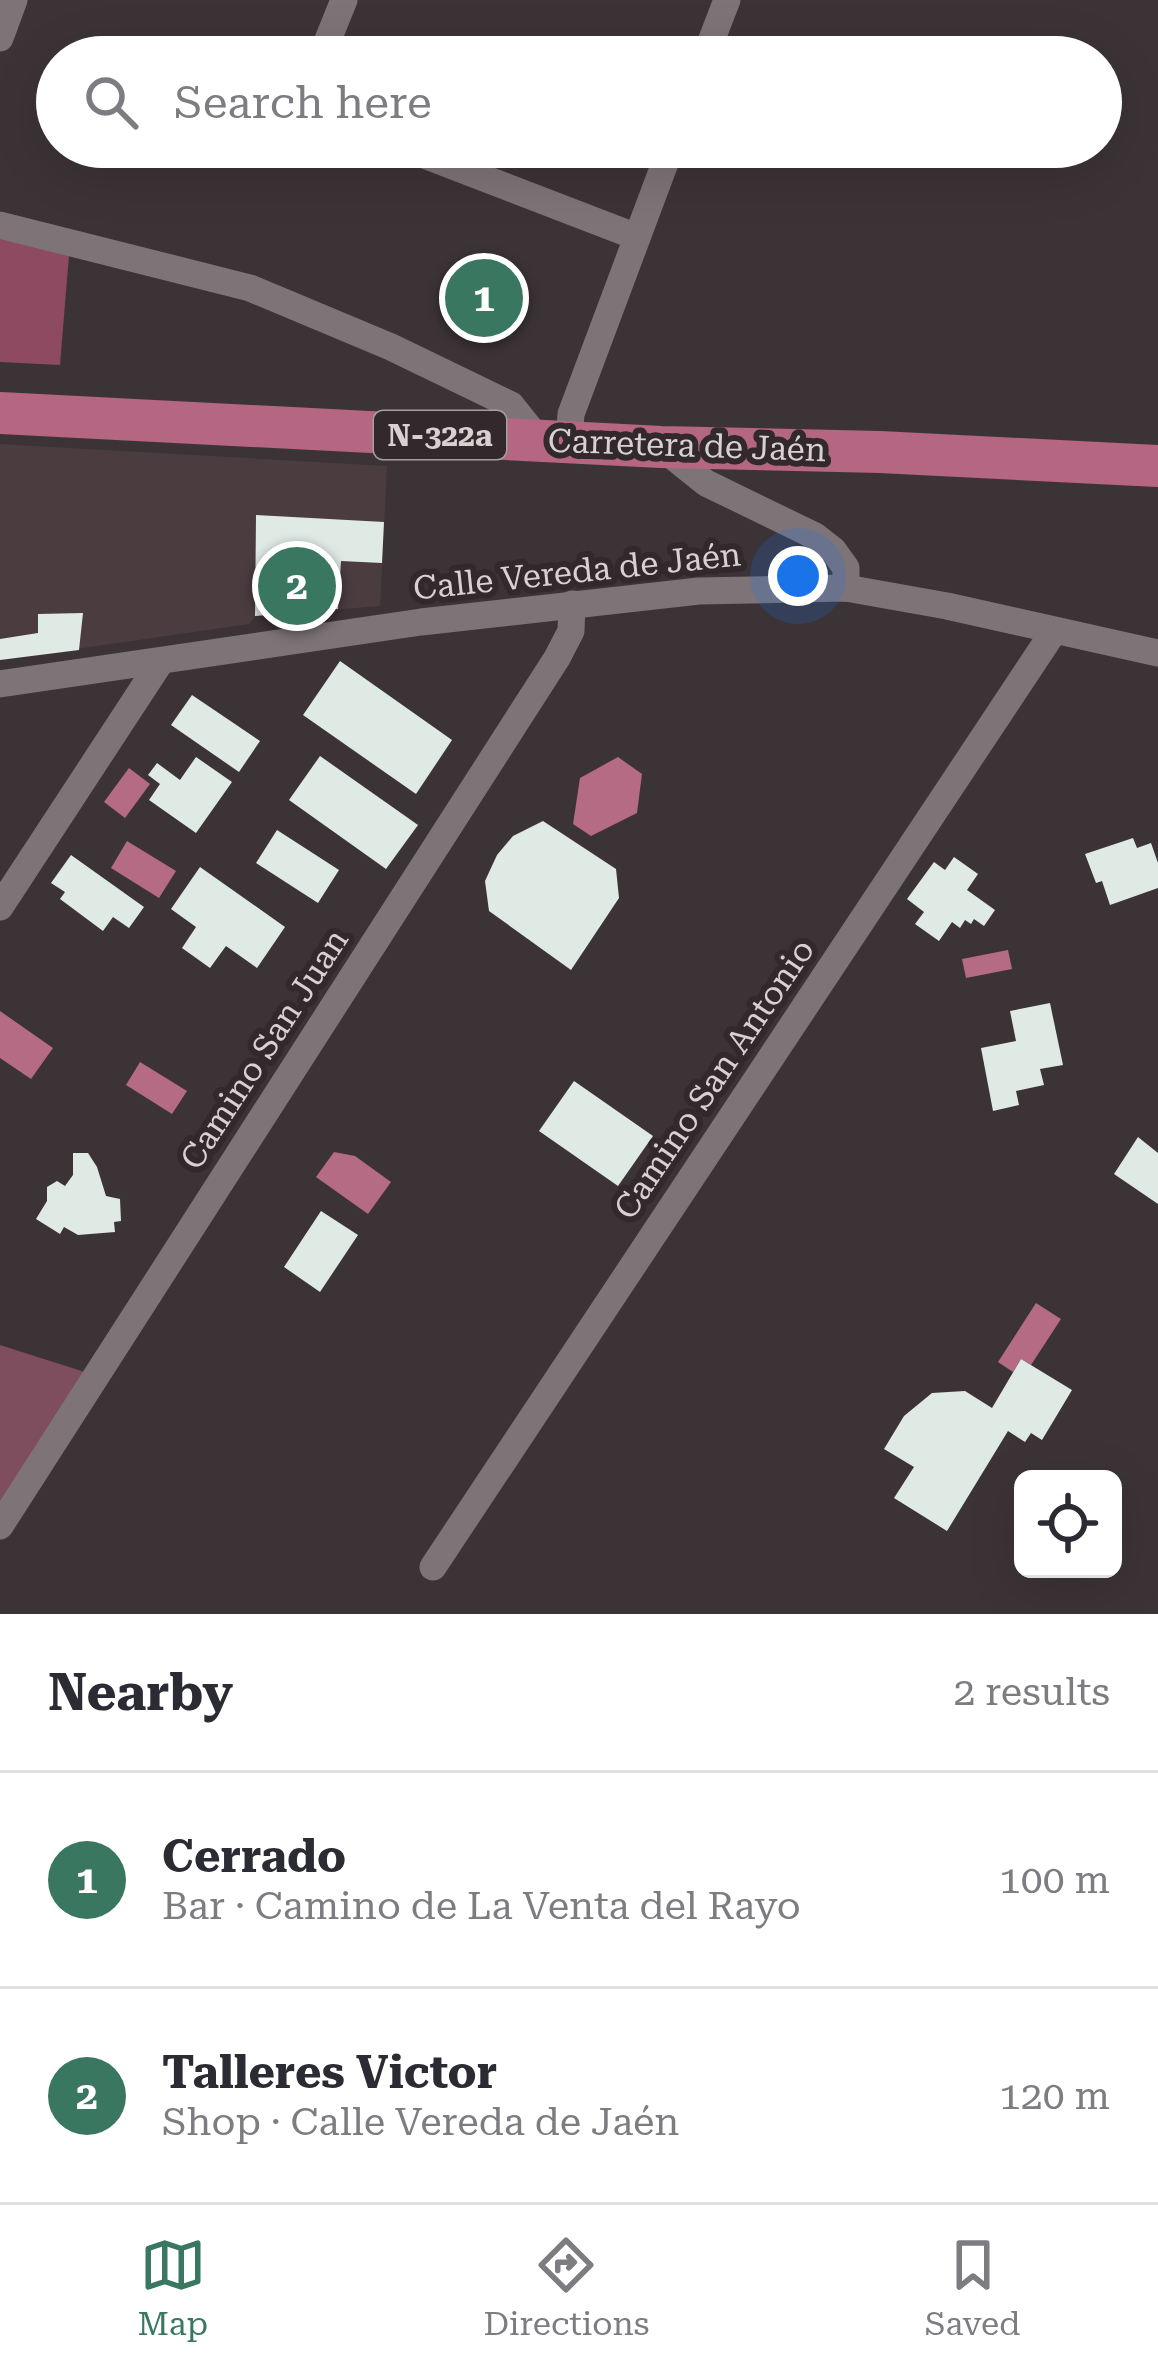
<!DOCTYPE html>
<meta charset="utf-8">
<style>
:root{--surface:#fff;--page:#f7f7f7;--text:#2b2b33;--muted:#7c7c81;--line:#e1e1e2;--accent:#3a7761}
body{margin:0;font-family:"Roboto Serif",serif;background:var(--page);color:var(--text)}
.controls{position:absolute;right:36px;bottom:36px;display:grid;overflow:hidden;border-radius:18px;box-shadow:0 12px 48px #0002}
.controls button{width:108px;height:108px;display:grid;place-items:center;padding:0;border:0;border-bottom:3px solid var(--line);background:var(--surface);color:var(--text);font:60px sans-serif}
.you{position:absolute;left:798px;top:576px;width:42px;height:42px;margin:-30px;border:9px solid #fff;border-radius:50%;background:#1a73e8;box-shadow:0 0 0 18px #1a73e833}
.badge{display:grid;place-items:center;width:78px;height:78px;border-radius:50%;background:var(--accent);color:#fff;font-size:39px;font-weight:700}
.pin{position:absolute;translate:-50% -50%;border:6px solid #fff;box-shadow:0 3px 12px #0006}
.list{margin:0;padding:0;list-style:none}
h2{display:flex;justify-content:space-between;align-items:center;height:156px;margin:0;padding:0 48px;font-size:51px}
h2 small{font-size:39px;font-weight:400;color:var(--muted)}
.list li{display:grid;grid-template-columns:78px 1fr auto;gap:36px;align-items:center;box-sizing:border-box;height:216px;padding:0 48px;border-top:3px solid var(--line)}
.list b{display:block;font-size:45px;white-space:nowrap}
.list p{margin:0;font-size:39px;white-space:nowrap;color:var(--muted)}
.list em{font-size:39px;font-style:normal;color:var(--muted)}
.icon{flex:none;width:66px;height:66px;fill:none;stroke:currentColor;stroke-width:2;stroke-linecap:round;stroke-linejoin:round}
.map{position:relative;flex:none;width:1158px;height:1614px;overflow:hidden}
.search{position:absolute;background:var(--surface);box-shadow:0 12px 48px #0002;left:36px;right:36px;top:36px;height:132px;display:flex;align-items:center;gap:30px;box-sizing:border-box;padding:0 42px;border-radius:66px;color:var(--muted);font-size:45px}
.sheet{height:588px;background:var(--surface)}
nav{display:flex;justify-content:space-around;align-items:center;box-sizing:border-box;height:168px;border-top:3px solid var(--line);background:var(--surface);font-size:33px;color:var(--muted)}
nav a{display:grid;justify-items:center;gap:6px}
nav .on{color:var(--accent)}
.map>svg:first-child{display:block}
</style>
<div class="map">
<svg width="1158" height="1614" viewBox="0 0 1158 1614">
<rect width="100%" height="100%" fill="#3c3336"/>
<path fill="#4b3c40" d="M0,444L387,466L380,606L256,616L249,624L0,660Z"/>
<path fill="#7f4e5e" d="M0,1345L91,1374L0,1513Z"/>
<path fill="#8e4a61" d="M0,236L69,255L60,365L0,362Z"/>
<g fill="#b46b83">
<path d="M618,757L642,774L637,813L591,836L573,824L580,778Z"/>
<path d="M129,768L150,784L125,818L104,802Z"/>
<path d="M127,841L176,871L159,898L111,868Z"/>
<path d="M1008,950L1012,969L966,978L962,959Z"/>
<path d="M0,1011L53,1048L31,1079L0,1058Z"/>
<path d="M140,1062L187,1091L172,1114L126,1085Z"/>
<path d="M334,1152L355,1156L391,1182L368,1214L316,1177Z"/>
<path d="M1036,1303L1061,1319L1031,1365L1021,1359L1013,1372L998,1362Z"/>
</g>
<g fill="#e0eae5">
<path d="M256,515L384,522L382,563L341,561L338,609L255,616Z"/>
<path d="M83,613L79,650L0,660V639L38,633V614Z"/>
<path d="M340,661L452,740L416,794L303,715Z"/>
<path d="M192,695L260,741L239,772L171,725Z"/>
<path d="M320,756L418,825L386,869L289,800Z"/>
<path d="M196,757L232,782L196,833L149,800L160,784L148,775L157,763L180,780Z"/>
<path d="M543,821L616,869L619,898L571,970L489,911L485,881L497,855L513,836Z"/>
<path d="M277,830L339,870L318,903L256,863Z"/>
<path d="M1133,838L1137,848L1151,843L1158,863V888L1110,905L1102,881L1096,883L1085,854Z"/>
<path d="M71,855L144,907L129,928L113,917L103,931L60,899L65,892L51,883Z"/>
<path d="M954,857L978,874L967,890L995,910L984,926L974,919L971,924L965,920L960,928L952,922L939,941L915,924L924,912L907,899L934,862L945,870Z"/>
<path d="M200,867L285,927L257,968L226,946L210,968L182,948L196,927L171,909Z"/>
<path d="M1050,1003L1063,1065L1040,1069L1044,1085L1016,1091L1019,1105L993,1111L981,1048L1016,1041L1010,1011Z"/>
<path d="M574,1081L653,1136L618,1186L539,1131Z"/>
<path d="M1138,1137L1158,1153V1204L1114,1174Z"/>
<path d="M73,1153H88L97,1167L106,1196L120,1199L121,1221L114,1222L115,1232L78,1235L64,1227L60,1234L36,1219L47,1201V1187L57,1181L65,1186L73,1175Z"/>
<path d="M321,1211L358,1235L320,1292L284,1267Z"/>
<path d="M1021,1359L1072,1390L1042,1440L1031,1433L1025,1442L1008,1431L947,1531L894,1498L914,1467L884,1449L904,1416L932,1393L965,1391L992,1408Z"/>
</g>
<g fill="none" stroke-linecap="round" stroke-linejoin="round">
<g stroke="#7e7477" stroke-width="27">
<path d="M0,38L14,0"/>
<path d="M321,57L344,0"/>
<path d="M705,57L727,0"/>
<path d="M403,147L637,237"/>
<path d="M0,225L250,288L391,347L511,405L539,440"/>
<path d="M569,442L571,414L671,147"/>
<path d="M661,447L706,483L815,536L833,550L846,568V588"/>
<path d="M0,684L421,622L699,591L846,588L947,606L1158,653"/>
<path d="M0,907L161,661"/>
<path d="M0,1526L557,658L571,631L572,604"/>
<path d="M433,1567L1054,631"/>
</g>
<path stroke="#b46682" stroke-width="42" d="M0,413L661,447L880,452L1158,466"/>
</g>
<g text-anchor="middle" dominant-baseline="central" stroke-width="12" stroke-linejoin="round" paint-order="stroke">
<rect fill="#32292c" stroke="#a69fa0" stroke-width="3" x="374" y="411" width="132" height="48" rx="9"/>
<g font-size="30" font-weight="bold" fill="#d7d1d2">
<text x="440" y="435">N-322a</text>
</g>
<g font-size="33" fill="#d7d1d2" stroke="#32292c">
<text transform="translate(687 445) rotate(2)">Carretera de Jaén</text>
<text transform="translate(577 571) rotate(-6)">Calle Vereda de Jaén</text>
<text transform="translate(264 1049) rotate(-57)">Camino San Juan</text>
<text transform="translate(714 1079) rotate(-56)">Camino San Antonio</text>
</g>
</g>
</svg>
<div class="controls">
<button><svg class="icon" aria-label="locate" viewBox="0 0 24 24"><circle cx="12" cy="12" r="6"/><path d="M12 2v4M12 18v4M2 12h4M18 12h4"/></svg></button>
</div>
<div class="you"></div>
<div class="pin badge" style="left:484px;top:298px">1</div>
<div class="pin badge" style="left:297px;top:586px">2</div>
<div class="search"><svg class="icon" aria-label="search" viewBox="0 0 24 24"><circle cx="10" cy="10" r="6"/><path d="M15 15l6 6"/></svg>Search here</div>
</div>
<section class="sheet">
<h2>Nearby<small>2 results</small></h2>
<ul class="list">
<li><span class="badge">1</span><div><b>Cerrado</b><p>Bar · Camino de La Venta del Rayo</p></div><em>100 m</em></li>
<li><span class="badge">2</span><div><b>Talleres Victor</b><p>Shop · Calle Vereda de Jaén</p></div><em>120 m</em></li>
</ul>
</section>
<nav>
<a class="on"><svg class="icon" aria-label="map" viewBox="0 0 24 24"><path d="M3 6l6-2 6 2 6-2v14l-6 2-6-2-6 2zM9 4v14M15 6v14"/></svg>Map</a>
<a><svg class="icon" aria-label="directions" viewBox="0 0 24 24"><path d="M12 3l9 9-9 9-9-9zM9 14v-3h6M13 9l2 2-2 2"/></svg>Directions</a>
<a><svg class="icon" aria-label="saved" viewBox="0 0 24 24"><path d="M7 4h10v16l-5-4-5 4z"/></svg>Saved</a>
</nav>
